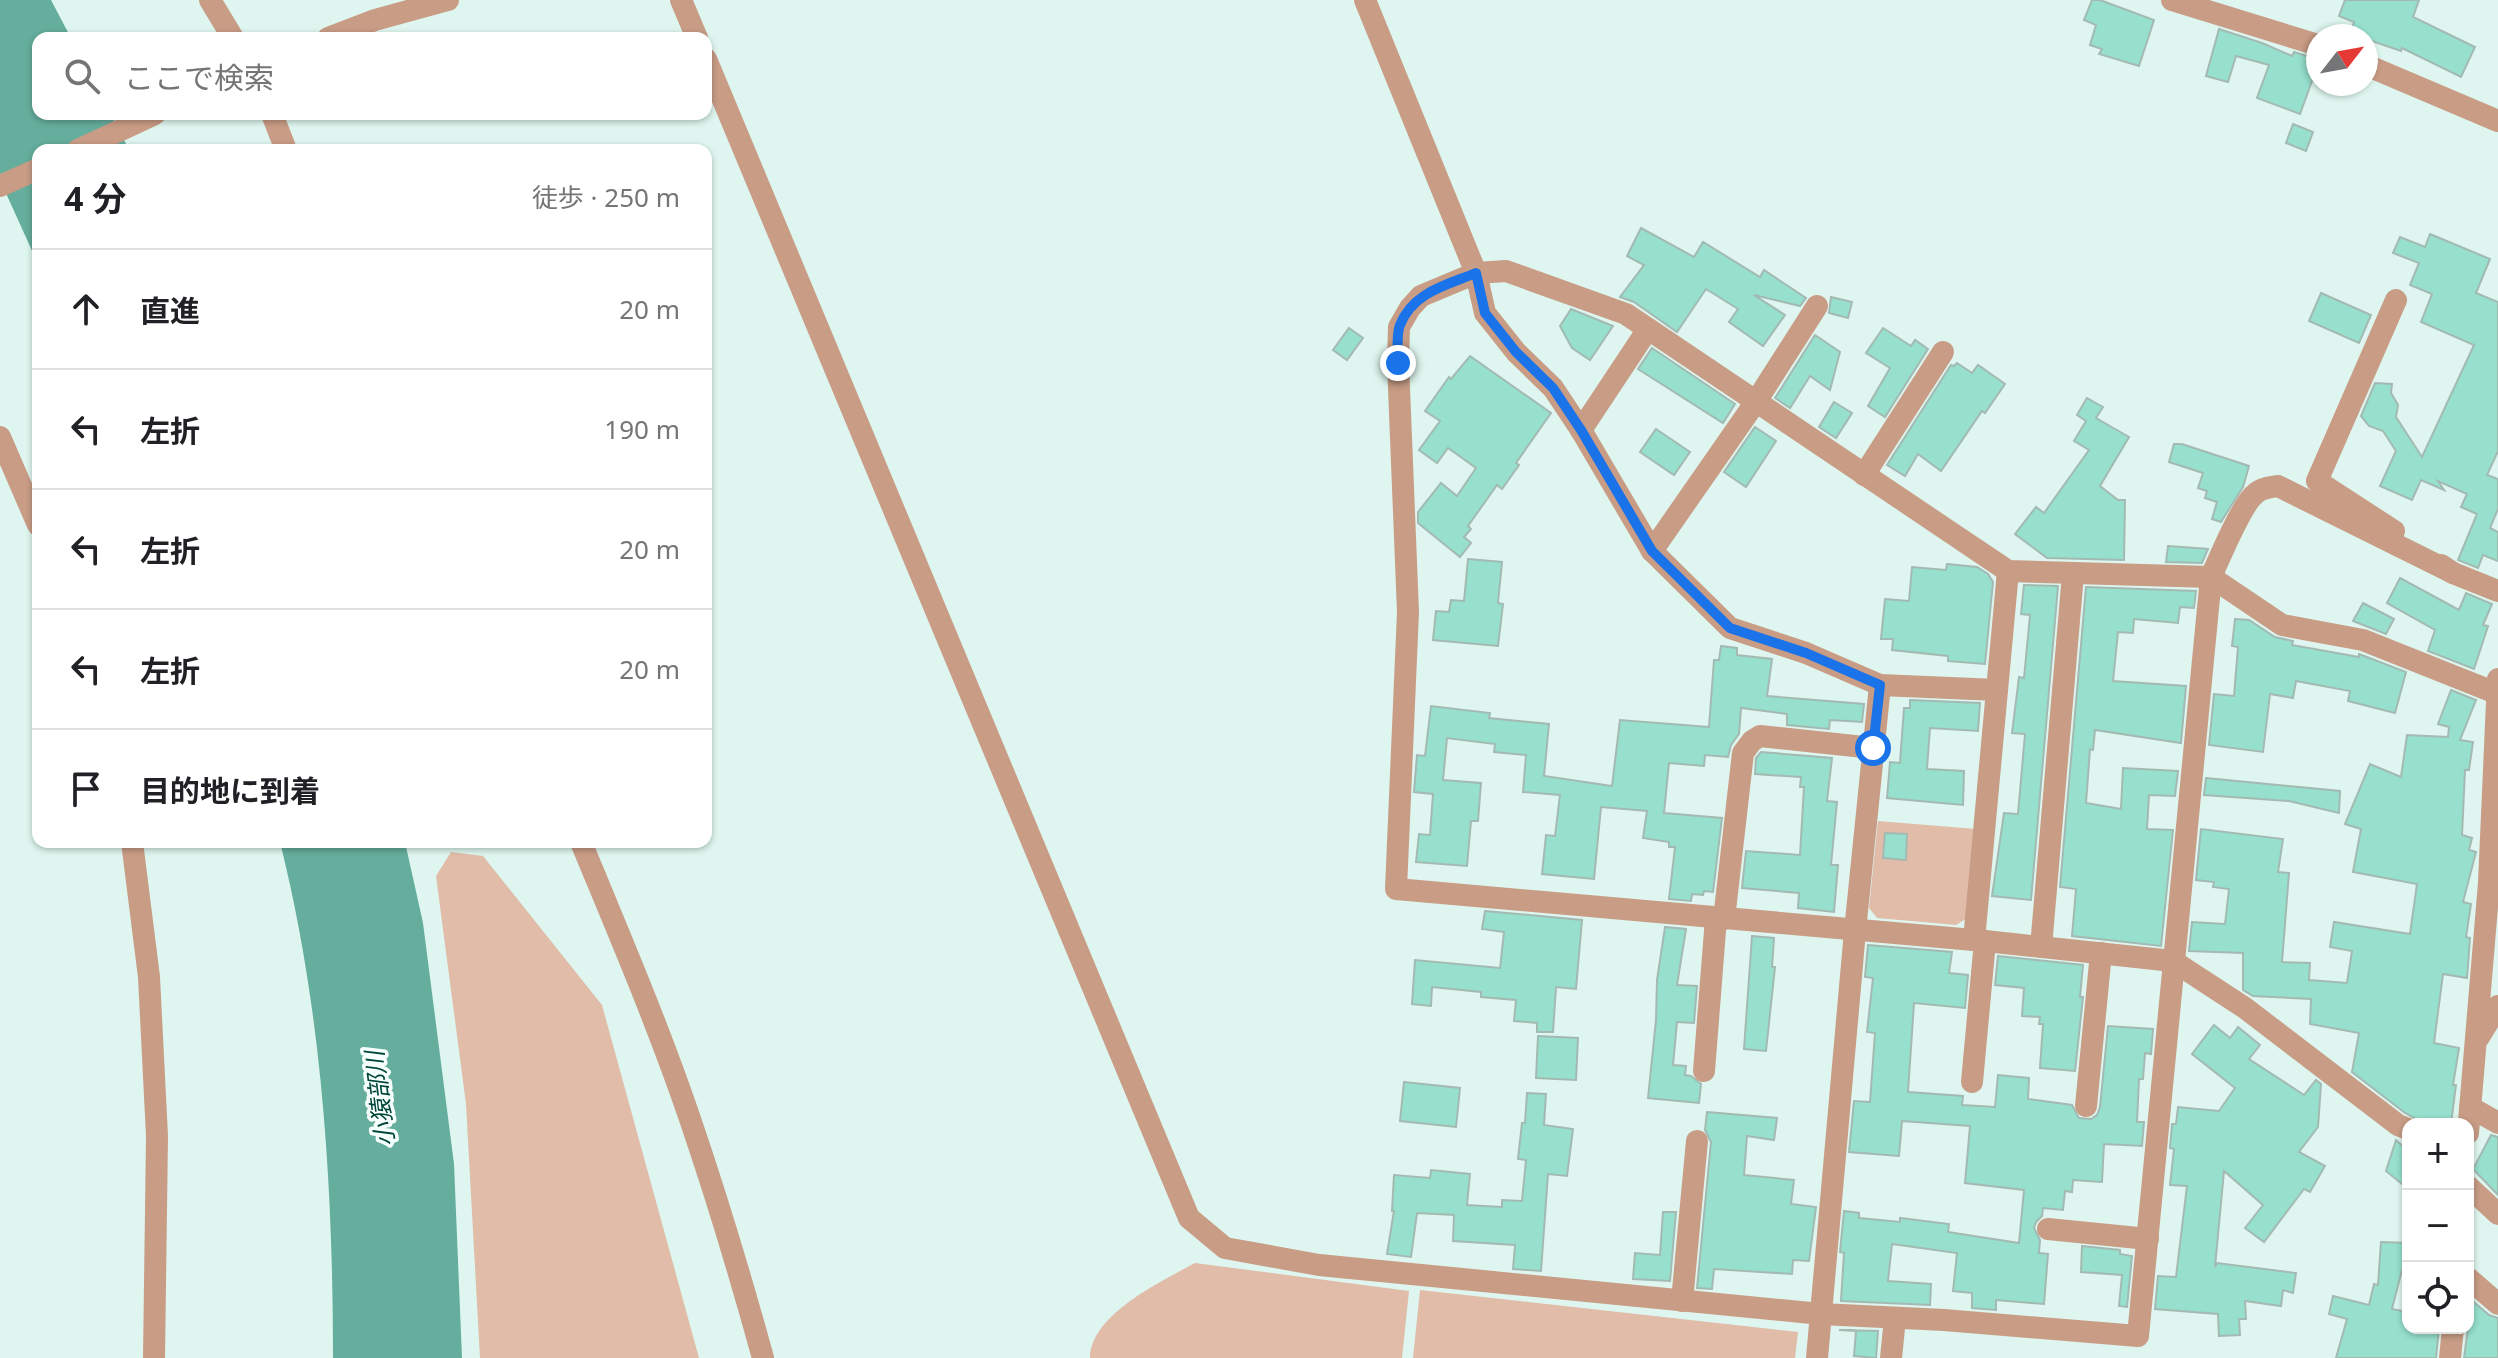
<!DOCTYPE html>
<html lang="ja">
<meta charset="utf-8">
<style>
:root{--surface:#fff;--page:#f2f2f2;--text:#202124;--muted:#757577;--line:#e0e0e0}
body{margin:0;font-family:"Noto Sans","Noto Sans JP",sans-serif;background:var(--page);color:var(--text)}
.controls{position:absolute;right:24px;bottom:24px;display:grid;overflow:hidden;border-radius:16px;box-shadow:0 2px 6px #0004}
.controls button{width:72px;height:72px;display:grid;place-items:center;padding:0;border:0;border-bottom:2px solid var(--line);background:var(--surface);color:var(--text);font:40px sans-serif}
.compass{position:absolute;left:2306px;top:24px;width:72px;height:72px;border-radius:50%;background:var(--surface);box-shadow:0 2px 6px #0004;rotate:59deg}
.stop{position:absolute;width:24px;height:24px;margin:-18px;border:6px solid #1a73e8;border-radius:50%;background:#fff}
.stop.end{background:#1a73e8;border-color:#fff;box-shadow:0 2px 8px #0008}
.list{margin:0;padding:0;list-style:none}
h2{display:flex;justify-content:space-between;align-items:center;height:104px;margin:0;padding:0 32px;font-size:34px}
h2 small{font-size:26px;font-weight:400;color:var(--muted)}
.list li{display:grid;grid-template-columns:52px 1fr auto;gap:24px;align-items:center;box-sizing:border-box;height:120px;padding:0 32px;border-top:2px solid var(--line)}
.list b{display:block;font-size:30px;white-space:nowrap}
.list em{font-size:26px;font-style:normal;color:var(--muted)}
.icon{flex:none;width:44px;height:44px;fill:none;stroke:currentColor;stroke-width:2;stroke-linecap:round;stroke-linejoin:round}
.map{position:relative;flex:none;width:2498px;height:1358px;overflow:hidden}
.search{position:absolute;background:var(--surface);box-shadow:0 2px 6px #0004;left:32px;top:32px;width:680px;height:88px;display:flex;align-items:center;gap:20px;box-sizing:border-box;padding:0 28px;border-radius:16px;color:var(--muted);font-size:30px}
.panel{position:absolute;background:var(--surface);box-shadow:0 2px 6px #0004;left:32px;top:144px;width:680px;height:704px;border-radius:16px}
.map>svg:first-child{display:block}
</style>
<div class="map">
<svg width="2498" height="1358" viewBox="0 0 2498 1358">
<rect width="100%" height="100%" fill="#def6ef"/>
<g fill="#e0bca9">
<path d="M1878,821L1976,829L1969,917L1956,925L1877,918L1869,908Z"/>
<path d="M451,852L483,856L602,1005L699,1358H480L466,1104L436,876Z"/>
<path d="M1195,1263L1409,1291L1402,1358H1090C1091,1314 1161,1282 1195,1263Z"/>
<path d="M1420,1290L1798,1332L1795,1358H1413Z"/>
</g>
<g fill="#65ad9c">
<path d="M0,0H51L71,38H38V114H111L129,150H38V264L0,180Z"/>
<path d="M280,842H405L423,923L454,1164L462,1358H333C333,1185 322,1010 280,842Z"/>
</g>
<g fill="#96e0cd" stroke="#a3bab3" stroke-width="2">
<path d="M2092,0H2100L2154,20L2139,66L2099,54L2102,49L2090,45L2096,25L2084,20Z"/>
<path d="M2345,0H2419L2413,17L2475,47L2461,77L2402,48L2401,51L2366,39V36L2350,33L2354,22L2339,16Z"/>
<path d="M2219,29L2262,43L2292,56L2294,52L2313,58L2311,63L2316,70L2300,114L2257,98L2269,65L2236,56L2228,82L2206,76Z"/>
<path d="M2293,124L2313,132L2306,151L2286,143Z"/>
<path d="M1641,228L1694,257L1703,242L1760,277L1764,270L1806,298L1800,306L1754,295L1785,315L1763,346L1729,322L1738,309L1706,289L1677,332L1634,302L1620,297L1644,265L1627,256Z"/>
<path d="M2430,234L2490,259L2476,293L2498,302V451L2487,475L2498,479V509L2490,528L2498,532V561L2483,555L2478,568L2458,560L2477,514L2461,507L2467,494L2438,481L2444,490L2421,480L2412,500L2380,486L2396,451L2383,431L2369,426L2361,416L2375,383L2392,384L2391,393L2398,405L2396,417L2422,457L2474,345L2421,322L2432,294L2410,285L2419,263L2393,253L2400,237L2425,247Z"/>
<path d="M2321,293L2371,315L2359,343L2309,321Z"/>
<path d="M1831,297L1852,302L1848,318L1829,313Z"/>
<path d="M1571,309L1613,326L1590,360L1572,348L1560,326Z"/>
<path d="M1349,328L1363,338L1347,360L1333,350Z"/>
<path d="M1883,328L1911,346L1915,340L1928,349L1885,417L1868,406L1890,368L1866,353Z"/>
<path d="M1815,335L1840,352L1830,390L1810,376L1790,408L1775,398Z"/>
<path d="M1652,348L1735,404L1723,423L1638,369Z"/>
<path d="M1470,356L1551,413L1516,463L1519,465L1502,489L1497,485L1468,526L1471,529L1464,537L1471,543L1460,557L1418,523V512L1441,483L1457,496L1476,468L1448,448L1437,463L1419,450L1440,421L1425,411L1449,377L1451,379Z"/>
<path d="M1957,363L1972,373L1978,365L2005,384L1985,413L1982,411L1941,471L1918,454L1905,476L1887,465L1951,365L1954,366Z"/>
<path d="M2087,398L2103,407L2096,418L2129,437L2100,486L2118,500H2125L2124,560L2047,558L2015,534L2036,507L2044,513L2089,450L2074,441L2086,421L2077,415Z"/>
<path d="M1834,402L1852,413L1836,438L1819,427Z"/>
<path d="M1755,427L1776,441L1746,487L1724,472Z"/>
<path d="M1656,429L1690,452L1674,475L1640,452Z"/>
<path d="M2174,444H2182L2249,466L2243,487L2221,522L2212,519L2217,502L2205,498L2207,491L2198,488L2203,473L2169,462Z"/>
<path d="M2168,546L2208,549L2202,563L2166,562Z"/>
<path d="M1468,559L1502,562L1498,603L1503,604L1498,646L1433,640L1436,611L1449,612L1451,600L1464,601Z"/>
<path d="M1947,564L1977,567L1988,574L1993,582L1985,664L1948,661V656L1892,650L1893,639H1881L1885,599L1909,601L1912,567L1946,570Z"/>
<path d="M2400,578L2459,610L2466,593L2492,604L2483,625L2488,626L2474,669L2428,651L2435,630L2387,603Z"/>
<path d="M2024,585L2058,586L2031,900L1992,896L2004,813L2018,814L2025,734L2012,733L2019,677L2024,678L2030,615L2021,614Z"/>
<path d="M2086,587L2196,591L2194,608L2180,607L2178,623L2134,619L2133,633L2118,632L2113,681L2186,686L2181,743L2095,730L2093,750L2090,749L2086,803L2121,809L2123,768L2178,771L2175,796L2149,795L2147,829L2173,830L2161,946L2072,936L2076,889L2060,887Z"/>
<path d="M2363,603L2394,619L2386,634L2353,621Z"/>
<path d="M2235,619L2249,620L2275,637L2293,641L2292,645L2359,657V654L2406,672L2395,713L2348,701L2350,691L2296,681L2293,698L2270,694L2263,752L2209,745L2214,694L2234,696L2238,647L2232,646Z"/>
<path d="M1721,646L1737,648V655L1772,659L1767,696L1864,704L1862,722L1830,720L1829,729L1787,725V714L1741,708L1739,734L1731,745L1728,757L1705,755L1704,766L1669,763L1664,813L1722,818L1713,892L1704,891L1703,895L1692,894L1691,901L1669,899L1675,847H1669V842L1643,838L1647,811L1601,807L1594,879L1542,874L1546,835L1555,836L1560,795L1523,792L1526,755L1494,752L1495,744L1447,738L1443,780L1481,783L1478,821H1471L1467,866L1416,862L1419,834L1430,835L1433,794L1414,792L1417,755L1425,756L1431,706L1490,713L1489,718L1549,724L1544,776L1612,786L1620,720L1709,727L1714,660H1719Z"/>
<path d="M2451,690L2476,700L2460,740L2473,742L2469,770H2465L2462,835L2472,838L2469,850L2476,852L2463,902L2471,904L2466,937L2470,938L2467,978L2443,974L2434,1043L2459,1048L2453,1085H2456L2451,1124H2421L2418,1120L2405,1113L2352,1072L2359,1033L2310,1024L2311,999L2253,996L2243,990V953L2189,951L2192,922L2225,924L2229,889L2213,887L2214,882L2196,880L2201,829L2283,839L2278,872L2289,873L2282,962L2310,963L2309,980L2347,983L2352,951L2330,947L2334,922L2410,934L2417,884L2353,872L2361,829L2345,824L2370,764L2401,777L2407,735L2448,737L2449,727L2438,724Z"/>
<path d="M1910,700L1980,703L1978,731L1930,728L1927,769L1964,771L1963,805L1887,798L1890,762L1900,763L1904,708H1910Z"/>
<path d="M1761,752L1832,758L1827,801L1837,802L1831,865H1838L1834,912L1798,908L1799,893L1742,888L1746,851L1800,855L1804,787H1800L1801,777L1755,774L1756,758Z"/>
<path d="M2206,778L2340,791L2339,813L2289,801L2204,795Z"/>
<path d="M1885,833L1907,834L1906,860L1883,858Z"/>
<path d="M1485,911L1582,920L1576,989L1556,987L1553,1032H1537V1023L1514,1021L1516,1000L1481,997V992L1432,987L1431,1006L1412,1004L1415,960L1500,968L1504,932L1482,929Z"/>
<path d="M1665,927L1686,929L1677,985L1697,986L1694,1023L1677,1022L1673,1065L1686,1066L1685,1075L1691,1076L1701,1084L1699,1103L1648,1098L1656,1020L1657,980Z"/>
<path d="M1752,936L1774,938L1772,967H1775L1766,1051L1744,1049Z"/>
<path d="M1868,945L1952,952L1949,973L1968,975L1965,1008L1914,1003L1908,1092L1963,1096L1962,1105L1995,1107L1998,1075L2029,1078L2028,1099L2072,1105L2079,1118L2091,1119L2097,1115L2100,1107L2108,1026L2153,1029L2151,1054L2145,1053L2143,1079H2139L2137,1122H2144L2142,1146L2104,1144L2102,1182L2073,1180L2072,1192L2065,1191L2063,1210L2043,1208L2042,1216L2036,1222L2034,1228L2040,1240L2039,1253L2048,1254L2044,1304L1996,1300V1310L1972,1308V1293L1953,1291L1957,1253L1892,1244L1888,1281L1931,1284L1930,1305L1841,1301L1844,1253L1840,1252L1844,1211L1859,1213V1218L1900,1222V1218L1949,1224L1948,1232L2019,1243L2024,1190L1965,1183L1970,1126L1902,1121L1899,1156L1849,1152L1854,1101L1870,1102L1875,1033L1867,1032L1873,978L1865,977Z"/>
<path d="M1998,956L2083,965L2080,997H2083L2075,1071L2040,1068L2043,1024H2039L2040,1017L2022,1016L2024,988L1995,985Z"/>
<path d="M2214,1025L2230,1038L2238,1027L2260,1045L2249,1059L2304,1095L2316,1080L2321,1084L2318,1127L2299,1152L2325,1166L2310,1192L2304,1189L2264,1242L2245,1228L2263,1205L2224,1171L2215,1267L2217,1263L2296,1273L2293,1293L2283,1290L2281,1306L2245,1301L2246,1319H2239L2240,1335L2219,1336L2218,1314L2155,1309L2158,1276L2176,1277L2187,1186L2170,1185L2174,1149L2170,1148L2172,1124H2176L2178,1107L2219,1111L2235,1088L2192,1054Z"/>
<path d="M1538,1036L1578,1038L1576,1080L1536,1078Z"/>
<path d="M1404,1082L1460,1088L1456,1127L1400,1121Z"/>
<path d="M1527,1093L1546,1094L1544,1125L1573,1129L1567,1176L1548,1174L1541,1271L1513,1269L1515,1245L1453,1241L1454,1215L1417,1213L1411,1257L1387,1254L1394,1211H1392L1394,1175L1430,1178L1431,1170L1470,1174L1467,1205L1502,1207V1200L1522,1201L1526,1160L1518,1159L1522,1123H1525Z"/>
<path d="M1707,1112L1777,1118L1774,1140L1747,1136L1744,1175L1794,1180L1791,1204L1816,1207L1809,1261L1793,1260L1792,1274L1714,1269L1712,1289L1697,1288L1711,1142L1705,1130Z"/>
<path d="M2491,1135L2498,1137V1195L2473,1169Z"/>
<path d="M2396,1140L2408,1151V1189L2386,1171Z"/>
<path d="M1663,1212H1676L1670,1281L1633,1279L1635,1253L1660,1255Z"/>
<path d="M2381,1242L2408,1243V1270H2402L2392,1309L2408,1312V1328H2439L2436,1358H2336L2347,1319L2329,1314L2333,1296L2369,1305L2374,1284L2378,1285Z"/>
<path d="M2082,1246L2120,1250V1254L2132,1256L2127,1307L2119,1306L2122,1275L2081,1272Z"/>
<path d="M2468,1297L2489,1315L2498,1318V1358H2464L2468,1328Z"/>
<path d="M1839,1330L1878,1331L1876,1358L1854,1356L1856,1331Z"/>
</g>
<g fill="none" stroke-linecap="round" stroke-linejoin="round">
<g stroke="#c89c85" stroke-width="22">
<path d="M210,0L233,38"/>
<path d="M681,0L697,38"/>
<path d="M1365,0L1476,273L1485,313L1516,352L1553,388L1581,430L1652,551L1730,628L1806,653L1880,685L1997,690"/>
<path d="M2172,0L2318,45"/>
<path d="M328,38L375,20L448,0"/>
<path d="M706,59L1189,1218L1225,1248L1319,1265L1821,1314L1944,1320L2138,1336L2211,577C2219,559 2242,504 2255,494C2261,488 2270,487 2278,486L2453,573"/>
<path d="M2366,65L2498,121"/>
<path d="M272,114L286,150"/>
<path d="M78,150L155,114"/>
<path d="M0,186L38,169"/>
<path d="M1581,430L1648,329"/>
<path d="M0,437L38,525"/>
<path d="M1864,475L1943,352"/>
<path d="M2394,531L2317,481L2396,300"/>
<path d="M1652,551L1757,400L1817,306"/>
<path d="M2441,565L2453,573L2498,591"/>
<path d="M132,842L149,977L157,1136L154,1358"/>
<path d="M581,842C619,934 658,1025 690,1119C717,1198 741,1278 763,1358"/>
<path d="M1724,919L1743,753L1752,741L1760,736L1873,748"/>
<path d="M1974,940L2008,571"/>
<path d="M2041,947L2073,574"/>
<path d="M2479,1037L2498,1006"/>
<path d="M1704,1071L1716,918"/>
<path d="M1972,1082L1985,941"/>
<path d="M2086,1106L2101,953"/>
<path d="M2470,1107L2498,1123"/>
<path d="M2408,1129L2398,1125L2245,1008L2173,961L1985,941L1396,889L1408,612L1398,363L1399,327L1410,308L1421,296L1476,273L1506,271L1626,314L2008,571L2211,577L2282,625L2363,640L2496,693"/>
<path d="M2468,1133L2489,883L2498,679"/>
<path d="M2468,1186L2498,1214"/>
<path d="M2048,1229L2148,1239"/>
<path d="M2468,1278L2498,1304"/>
<path d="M1682,1301L1697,1141"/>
<path d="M1817,1358L1855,931L1880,685"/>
<path d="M1891,1358L1895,1318"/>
<path d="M2450,1358L2453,1328"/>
</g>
</g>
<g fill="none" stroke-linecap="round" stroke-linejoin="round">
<path stroke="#1a73e8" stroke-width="10" d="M1398,363C1398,351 1396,335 1400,325C1413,292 1447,285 1476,273L1485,313L1516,352L1553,388L1581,430L1652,551L1730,628L1806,653L1880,685L1873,748"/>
</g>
<g text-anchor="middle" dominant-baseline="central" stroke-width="7" stroke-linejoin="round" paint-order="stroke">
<g font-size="24" font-style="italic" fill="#004539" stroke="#f6fffc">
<text transform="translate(379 1099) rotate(-97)">小猿部川</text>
</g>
</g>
</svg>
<div class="controls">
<button>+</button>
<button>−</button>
<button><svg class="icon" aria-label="locate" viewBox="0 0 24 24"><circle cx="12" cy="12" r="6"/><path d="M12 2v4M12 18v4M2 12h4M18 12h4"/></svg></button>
</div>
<svg class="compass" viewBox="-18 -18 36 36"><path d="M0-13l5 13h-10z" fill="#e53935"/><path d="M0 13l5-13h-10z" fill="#757577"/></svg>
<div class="stop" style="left:1873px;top:748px"></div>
<div class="stop end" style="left:1398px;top:363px"></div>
<div class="search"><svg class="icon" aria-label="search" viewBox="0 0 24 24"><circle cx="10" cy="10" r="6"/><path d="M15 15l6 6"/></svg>ここで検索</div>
<section class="panel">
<h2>4 分<small>徒歩 · 250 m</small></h2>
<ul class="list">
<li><svg class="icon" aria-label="ahead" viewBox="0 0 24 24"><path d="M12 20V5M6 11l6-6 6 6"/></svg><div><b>直進</b></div><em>20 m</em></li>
<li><svg class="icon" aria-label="left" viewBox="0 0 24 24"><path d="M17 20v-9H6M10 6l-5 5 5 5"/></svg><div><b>左折</b></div><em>190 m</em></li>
<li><svg class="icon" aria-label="left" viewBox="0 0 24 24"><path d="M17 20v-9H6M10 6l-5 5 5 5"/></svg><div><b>左折</b></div><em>20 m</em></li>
<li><svg class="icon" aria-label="left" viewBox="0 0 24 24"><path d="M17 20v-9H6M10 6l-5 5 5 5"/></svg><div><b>左折</b></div><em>20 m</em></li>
<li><svg class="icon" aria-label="arrive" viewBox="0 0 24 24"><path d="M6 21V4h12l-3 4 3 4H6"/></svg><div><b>目的地に到着</b></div></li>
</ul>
</section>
</div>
